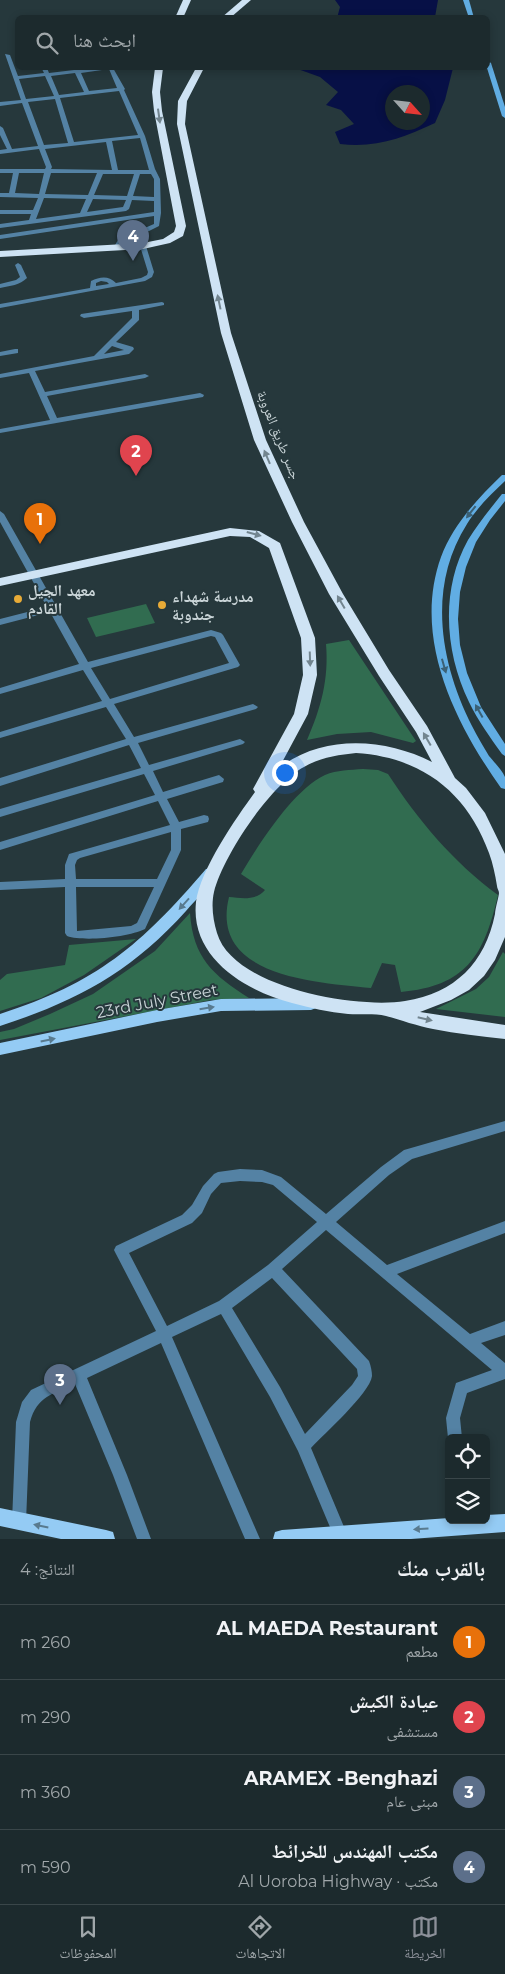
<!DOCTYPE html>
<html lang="ar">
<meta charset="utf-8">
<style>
:root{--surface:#1c2a2d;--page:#293639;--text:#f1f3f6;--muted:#a0a7aa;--line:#3a4649;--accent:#8c9099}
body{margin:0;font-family:Montserrat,"Noto Naskh Arabic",sans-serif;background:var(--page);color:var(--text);direction:rtl}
.controls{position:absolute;right:15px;bottom:15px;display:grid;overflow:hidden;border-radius:8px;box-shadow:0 2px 8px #0003}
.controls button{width:45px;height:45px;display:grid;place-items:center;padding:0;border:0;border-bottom:1px solid var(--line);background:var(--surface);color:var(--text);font:25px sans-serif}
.compass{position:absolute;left:385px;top:85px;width:45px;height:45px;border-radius:50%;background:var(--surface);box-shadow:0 2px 8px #0003;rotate:117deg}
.you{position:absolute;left:284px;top:772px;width:18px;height:18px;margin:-12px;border:4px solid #fff;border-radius:50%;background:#1a73e8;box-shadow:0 0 0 8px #1a73e833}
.badge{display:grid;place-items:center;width:32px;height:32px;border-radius:50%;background:var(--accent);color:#fff;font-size:16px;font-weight:700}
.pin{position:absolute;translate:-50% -41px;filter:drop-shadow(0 1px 2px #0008)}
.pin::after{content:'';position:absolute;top:26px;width:18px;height:15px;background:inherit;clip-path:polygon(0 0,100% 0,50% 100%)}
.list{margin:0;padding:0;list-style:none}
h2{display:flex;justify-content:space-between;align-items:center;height:65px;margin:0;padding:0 20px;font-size:21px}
h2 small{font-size:16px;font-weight:400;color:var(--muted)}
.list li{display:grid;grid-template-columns:32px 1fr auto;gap:15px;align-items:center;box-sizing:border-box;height:75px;padding:0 20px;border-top:1px solid var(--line)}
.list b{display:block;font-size:19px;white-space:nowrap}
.list p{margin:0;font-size:16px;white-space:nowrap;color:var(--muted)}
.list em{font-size:16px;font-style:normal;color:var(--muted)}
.icon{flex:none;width:28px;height:28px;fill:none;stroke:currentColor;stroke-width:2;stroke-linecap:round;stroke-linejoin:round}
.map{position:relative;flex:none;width:505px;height:1539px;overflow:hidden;direction:ltr}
.search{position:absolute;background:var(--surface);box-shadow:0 2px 8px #0003;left:15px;right:15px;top:15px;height:55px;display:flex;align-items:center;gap:12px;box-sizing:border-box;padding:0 18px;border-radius:8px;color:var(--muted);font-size:19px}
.sheet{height:365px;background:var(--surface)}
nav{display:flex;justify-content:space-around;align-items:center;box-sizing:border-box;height:70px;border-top:1px solid var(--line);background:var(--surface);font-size:14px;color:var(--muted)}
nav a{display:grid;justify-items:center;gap:2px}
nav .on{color:var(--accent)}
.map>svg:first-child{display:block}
</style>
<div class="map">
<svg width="505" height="1539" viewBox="0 0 505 1539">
<rect width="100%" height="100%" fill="#26383c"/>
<g fill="#316c50">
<path d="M146,604L155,623L96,637L87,618Z"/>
<path d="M349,640L416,741L413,743L371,732L337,734L307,740C321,708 329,679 326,644Z"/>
<path d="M363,769L378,770L388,774C418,820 453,862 498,895C484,956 466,986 401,992L395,965L382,963L371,988C318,982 209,978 229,897C241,898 256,901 265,890L241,874C259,844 293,790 325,775C337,770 350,770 363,769Z"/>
<path d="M190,913C193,958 213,975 249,998L211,1000L0,1040V1032L14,1029L50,1014L93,994L155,951Z"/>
<path d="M136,939L84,975L41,998L0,1011V980L7,974L65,965L69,945Z"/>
<path d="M503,952L505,954V1017L436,1009L476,989L489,977Z"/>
</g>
<g fill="#071046" fill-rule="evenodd">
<path d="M335,0H438L435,17L337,18L340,7Z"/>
<path d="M295,68H453L445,100L435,123C403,138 377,148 340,144L335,132L354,124L341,110L326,105L338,92L320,77ZM392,92H422V122H392Z"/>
</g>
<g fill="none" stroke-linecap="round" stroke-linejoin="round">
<g fill="#5482a4" fill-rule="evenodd">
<path d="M5,54L10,55L18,76L44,73L42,69L44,68H47L49,73L74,70V68H78L79,69L113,68L125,89L124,90L145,136L155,169L160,179L161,213L159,226L149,231L127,234L120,247L117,249L114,247L123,231L147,227L154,224V216L0,239V235L154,212V201L132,200L129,209L126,211L0,228V224L29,220L31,214H0V210H33L38,198L0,197V193H9L13,173H0V169H45L46,167L39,149L0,154V150L7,149L0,135V126L3,128L12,149L38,146L22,103L0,106V102L21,100ZM109,69L117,88L89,91L81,73ZM75,73L84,92L59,95L51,76ZM45,76L54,96L26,99L19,79ZM119,91L138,135L74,142L60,98ZM55,99L68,143L44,145L28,102ZM140,138L149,170H118L112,141ZM106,142L112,170L51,169L52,167L45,149ZM19,173H44L39,194L15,193ZM51,173H97L88,195L45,194ZM103,174H134L127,196L94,195ZM140,174H151L154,179V197L133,196ZM44,198L86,199L80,213L36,219ZM93,199L126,200L123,207L87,212Z"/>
<path d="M141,245L146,246L154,272L152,277L145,281L0,308V304L90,288L91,281C100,277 108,275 116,283L141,278L147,275L148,272L140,246ZM101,281L107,282L109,284L96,286V283Z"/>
<path d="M18,263L21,265L27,278C20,285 10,286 0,288V284L16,280L20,277L15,265Z"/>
<path d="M162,302L164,303V305L139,310V320L116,342L133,347L134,349L129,354L35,371L45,392L145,374L149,376L145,378L47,396L57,418L200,393L204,395L203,397L0,433V429L50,420L29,373L0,378V374L94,356L132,318V311L84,318L80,316L81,314ZM112,346L124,350L104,354Z"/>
<path d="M15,349H18V353L0,356V352Z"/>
<path d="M0,511L4,514L88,662L211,630L221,633L223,635L240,665L238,667L114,704L134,737L253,704L258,707L256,709L138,743L149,765L240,739L245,742L243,744L153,771L163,792L219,775L224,779L223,782L167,799L179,822L204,815L208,816L209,819L208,822L181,829V850L145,929C129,937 84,942 67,936L65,933V887L0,890V882L65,879V865L69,854L170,825L158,801L0,850V842L155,795L144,774L0,817V809L141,768L129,745L0,786V778L126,739L106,707L0,738V732L102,701L83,670L0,694V688L79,664L50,612L0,625V619L47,607L0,522ZM211,636L215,637L229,663L110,699L91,668ZM171,832V850L157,879H76L75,865L77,860L80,858ZM76,887H154L137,923L131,926L77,931Z"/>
<path d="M505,1121V1131L412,1159L389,1175L336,1222L387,1265L505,1221V1233L397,1274L470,1334L505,1321V1335L481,1343L505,1363V1379L467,1393L460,1418L462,1438H449V1440L448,1438L446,1418L456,1383L492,1370L326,1230L282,1269L369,1361C371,1366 372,1372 372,1376C370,1393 324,1434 311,1448L347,1534L345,1539H335L298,1451L270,1397L221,1314L172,1337L260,1539H245L161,1343L87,1378L127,1475L151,1539H137L113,1475L75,1384C53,1394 37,1396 30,1422L26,1522L24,1527L19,1529L14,1527L12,1522L16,1422L22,1402L31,1390L156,1331L116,1254L114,1250L116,1246L182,1215L192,1205L203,1186L214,1174L218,1172L240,1169L262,1170L281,1177L326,1214L381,1167L404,1150ZM240,1181L262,1182L273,1185L317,1222L268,1265L219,1301L167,1326L129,1253L192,1223L202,1213L211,1194L221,1183ZM272,1278L357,1369L358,1376L352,1385L305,1434L280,1387L232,1308Z"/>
</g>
<g fill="#61ade3" fill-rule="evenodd">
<path d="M463,0H469L474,18H469Z"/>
<path d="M488,61L491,63L505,107V118L502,116L487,68Z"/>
<path d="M502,475H505V481C491,494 477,508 467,524C427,587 440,663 472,726C477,736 483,746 489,756C494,762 502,770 505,777C505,780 505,786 505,789L501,788C455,723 412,638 441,557C453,525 477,499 502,475Z"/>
<path d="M502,494H505V501L490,520L476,542L466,567L460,592L458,619L460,645L467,673L481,707L505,744V756L502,754C490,737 478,721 469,702C445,653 440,590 468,540C478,524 490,509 502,494Z"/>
</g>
<g fill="#94cbf4" fill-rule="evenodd">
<path d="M211,868L216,869L218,873C210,887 196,899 186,911C131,972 77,1001 0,1026V1014C97,983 141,945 206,869Z"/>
<path d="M311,998L316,1000L318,1004L316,1008L311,1010L221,1011L157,1022L0,1055V1043L157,1010L221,999Z"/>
<path d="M0,1508L106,1530L113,1532L115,1539H61L0,1526Z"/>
<path d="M505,1514V1532L411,1539H273L275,1532L282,1530L449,1518V1520H486V1515Z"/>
</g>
<g fill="#cee3f4" fill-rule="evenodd">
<path d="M183,0H191L183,18H175Z"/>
<path d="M242,0H251L230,18H221Z"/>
<path d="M155,68H163L160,92L162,111L186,226L183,236L170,243L143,249L0,257V251L143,243L163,239L174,232L176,226L154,111L152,92Z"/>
<path d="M196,68H204L187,101L185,124L231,333L266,440L304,522L343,594L389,670L427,726L455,778L466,788L485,813L505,854V937L495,960L484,976L469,990L451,1000L420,1012L505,1025V1039C481,1036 457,1034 433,1029C417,1026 401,1020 386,1016C374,1013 360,1015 348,1014C329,1012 310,1008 292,1003C246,991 190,958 196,902C200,870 236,818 255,792L253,789L294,714L303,675L301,638L269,548L250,537L230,536L0,586V578L230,528L259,531L280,543L315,638L317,675L308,714L279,768C323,734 385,738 432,762L416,732L379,676L329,594L292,522L254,440L221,333L177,124L178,101ZM356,753C421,757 467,792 489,853C493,864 495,874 497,886C497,888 499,891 499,893C499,896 495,909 495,914C485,963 455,993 405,1001C357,1009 233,988 217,933C213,920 211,905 214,892C223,856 271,784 304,767C321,757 338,755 356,753Z"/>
</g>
</g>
<defs><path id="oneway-solid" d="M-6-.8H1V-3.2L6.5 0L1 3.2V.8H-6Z" transform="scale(1.25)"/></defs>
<g fill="#72858f">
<use href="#oneway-solid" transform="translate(159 116) rotate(82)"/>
<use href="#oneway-solid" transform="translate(219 302) rotate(-102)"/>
<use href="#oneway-solid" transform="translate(267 457) rotate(-113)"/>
<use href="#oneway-solid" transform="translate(254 534) rotate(15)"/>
<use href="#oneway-solid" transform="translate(341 602) rotate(-120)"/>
<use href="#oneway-solid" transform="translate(310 659) rotate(88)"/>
<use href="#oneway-solid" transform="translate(427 739) rotate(-120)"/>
<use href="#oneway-solid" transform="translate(425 1019) rotate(13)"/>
</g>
<g fill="#3b6176">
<use href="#oneway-solid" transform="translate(471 512) rotate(128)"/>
<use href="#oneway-solid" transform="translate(444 666) rotate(74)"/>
<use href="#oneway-solid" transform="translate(479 711) rotate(-119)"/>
</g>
<g fill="#587a8f">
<use href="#oneway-solid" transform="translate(184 904) rotate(132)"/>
<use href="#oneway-solid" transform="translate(207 1008) rotate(-9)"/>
<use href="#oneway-solid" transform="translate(48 1040) rotate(-12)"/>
<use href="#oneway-solid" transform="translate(41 1526) rotate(-168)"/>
<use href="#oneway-solid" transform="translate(421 1529) rotate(176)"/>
</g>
<g fill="#e8ab37" stroke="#26383c" stroke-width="2">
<circle cx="18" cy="599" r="5"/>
<circle cx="162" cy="605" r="5"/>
</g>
<g text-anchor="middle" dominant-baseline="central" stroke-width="4" stroke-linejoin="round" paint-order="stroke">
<g font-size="14" fill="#c9d4d7" stroke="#26383c">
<text transform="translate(279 435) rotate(68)">جسر طريق العروبة</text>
</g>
<g font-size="16" font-weight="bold" fill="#c9d4d7" stroke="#26383c" text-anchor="start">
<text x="28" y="590">معهد الجيل<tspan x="28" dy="18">القادم</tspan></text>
<text x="172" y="596">مدرسة شهداء<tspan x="172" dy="18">جندوبة</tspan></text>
</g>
<g font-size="16" fill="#c9d4d7" stroke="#26383c">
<text transform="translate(157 1001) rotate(-11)">23rd July Street</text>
</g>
</g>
</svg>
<div class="controls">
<button><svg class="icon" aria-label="locate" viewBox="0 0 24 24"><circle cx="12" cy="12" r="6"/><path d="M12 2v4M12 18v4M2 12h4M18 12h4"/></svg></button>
<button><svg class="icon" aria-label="layers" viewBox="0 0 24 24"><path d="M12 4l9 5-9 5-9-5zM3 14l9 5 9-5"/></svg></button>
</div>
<svg class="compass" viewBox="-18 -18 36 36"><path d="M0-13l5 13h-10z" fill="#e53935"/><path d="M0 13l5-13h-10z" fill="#a0a7aa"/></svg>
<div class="you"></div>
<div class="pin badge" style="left:40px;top:544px;background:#e8710a">1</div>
<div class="pin badge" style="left:136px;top:476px;background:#e0444e">2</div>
<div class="pin badge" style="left:60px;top:1405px;background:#5c6f8a">3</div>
<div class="pin badge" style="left:133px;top:261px;background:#5c6f8a">4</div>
<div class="search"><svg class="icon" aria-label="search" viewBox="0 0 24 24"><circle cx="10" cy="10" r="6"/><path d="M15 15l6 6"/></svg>ابحث هنا</div>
</div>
<section class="sheet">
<h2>بالقرب منك<small>النتائج: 4</small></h2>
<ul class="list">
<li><span class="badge" style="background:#e8710a">1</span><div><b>AL MAEDA Restaurant</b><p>مطعم</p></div><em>260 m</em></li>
<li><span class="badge" style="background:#e0444e">2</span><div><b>عيادة الكيش</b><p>مستشفى</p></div><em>290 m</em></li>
<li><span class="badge" style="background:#5c6f8a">3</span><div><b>ARAMEX -Benghazi</b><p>مبنى عام</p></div><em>360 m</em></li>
<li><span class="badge" style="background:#5c6f8a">4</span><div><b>مكتب المهندس للخرائط</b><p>مكتب · Al Uoroba Highway</p></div><em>590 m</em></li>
</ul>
</section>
<nav>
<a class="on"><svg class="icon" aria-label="map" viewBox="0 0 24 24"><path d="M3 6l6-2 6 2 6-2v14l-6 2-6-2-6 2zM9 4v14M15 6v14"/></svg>الخريطة</a>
<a><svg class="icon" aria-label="directions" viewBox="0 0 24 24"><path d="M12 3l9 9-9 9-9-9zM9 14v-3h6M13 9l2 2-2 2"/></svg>الاتجاهات</a>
<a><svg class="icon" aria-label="saved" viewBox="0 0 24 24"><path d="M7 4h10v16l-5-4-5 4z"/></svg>المحفوظات</a>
</nav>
